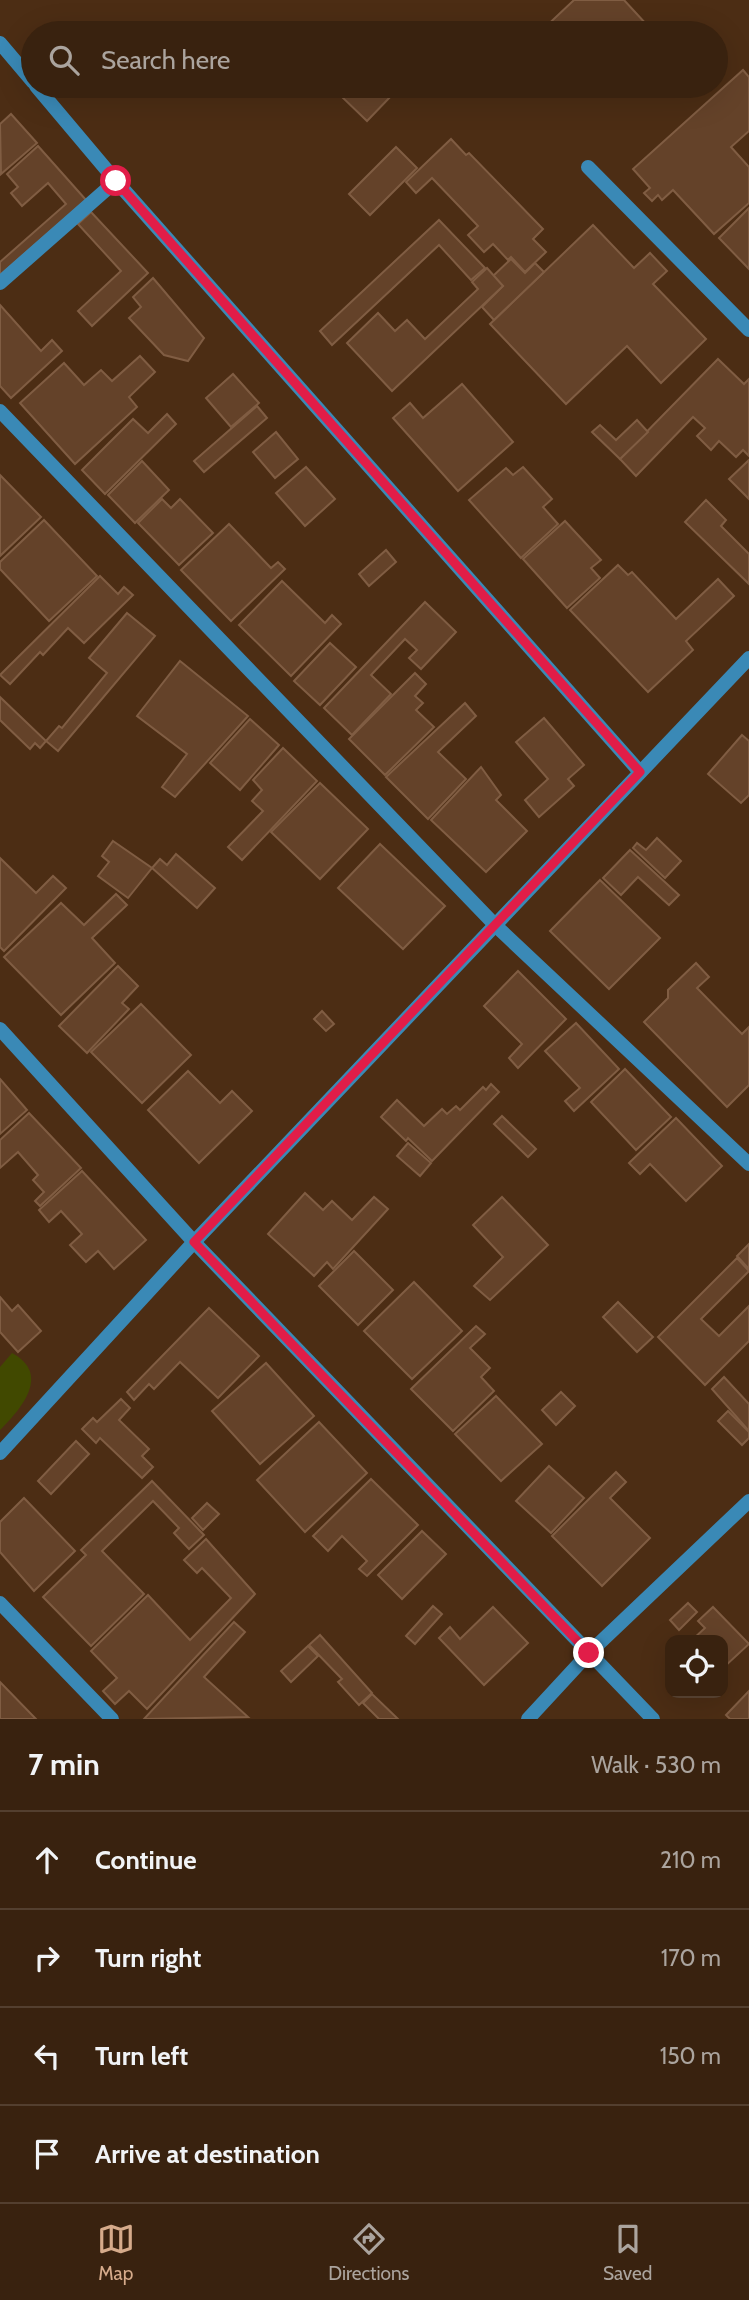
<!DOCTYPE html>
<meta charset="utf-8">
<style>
:root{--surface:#39220f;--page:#442f1d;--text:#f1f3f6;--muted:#aba49e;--line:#533f2f;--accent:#d6ab8b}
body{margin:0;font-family:Cabin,sans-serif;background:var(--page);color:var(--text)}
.controls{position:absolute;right:21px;bottom:21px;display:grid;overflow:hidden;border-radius:14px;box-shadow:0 7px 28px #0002}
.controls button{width:63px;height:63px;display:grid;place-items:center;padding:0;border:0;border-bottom:2px solid var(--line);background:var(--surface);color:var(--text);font:35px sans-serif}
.stop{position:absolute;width:21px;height:21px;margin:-16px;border:5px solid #e11d48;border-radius:50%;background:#fff}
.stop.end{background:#e11d48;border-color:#fff;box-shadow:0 2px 7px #0008}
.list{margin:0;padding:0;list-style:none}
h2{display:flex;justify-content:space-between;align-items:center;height:91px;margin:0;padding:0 28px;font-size:30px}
h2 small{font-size:23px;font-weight:400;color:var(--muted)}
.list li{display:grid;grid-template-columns:46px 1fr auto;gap:21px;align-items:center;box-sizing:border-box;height:98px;padding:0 28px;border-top:2px solid var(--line)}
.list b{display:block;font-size:26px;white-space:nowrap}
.list em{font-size:23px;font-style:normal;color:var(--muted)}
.icon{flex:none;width:38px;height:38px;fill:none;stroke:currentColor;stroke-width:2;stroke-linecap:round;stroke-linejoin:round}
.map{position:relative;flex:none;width:749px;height:1719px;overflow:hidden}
.search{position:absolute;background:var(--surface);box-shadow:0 7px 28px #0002;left:21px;right:21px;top:21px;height:77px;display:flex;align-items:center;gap:18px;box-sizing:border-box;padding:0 24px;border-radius:38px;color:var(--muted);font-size:26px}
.sheet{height:483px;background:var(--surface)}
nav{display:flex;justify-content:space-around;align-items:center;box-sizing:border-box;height:98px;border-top:2px solid var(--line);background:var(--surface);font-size:19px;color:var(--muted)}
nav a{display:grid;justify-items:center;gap:4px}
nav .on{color:var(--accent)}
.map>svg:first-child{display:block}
</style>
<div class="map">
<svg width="749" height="1719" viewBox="0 0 749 1719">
<rect width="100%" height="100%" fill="#4c2d14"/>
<path fill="#414900" d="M12,1353C51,1374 22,1408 0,1430V1367Z"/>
<g fill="#644229" stroke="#805d43" stroke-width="2">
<path d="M574,0H624L647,25L638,33H539Z"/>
<path d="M743,70L749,77V131L731,147L749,167V203L714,234L673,190L662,200L658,195L652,201L644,193L650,188L633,169Z"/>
<path d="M357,86H384L393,94L367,121L341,96L348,88L351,92Z"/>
<path d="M11,114L37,143L1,174L0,124Z"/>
<path d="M451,139L466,155L469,153L543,229L533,239L546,252L525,272L511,257L508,260L493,244L484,252L468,235L478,226L432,178L416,193L406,182Z"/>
<path d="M38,146L86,200L0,275V262L66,204L48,183L22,206L11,193L18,187L7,174Z"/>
<path d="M396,147L417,168L370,215L349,194Z"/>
<path d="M749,208V269L719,238Z"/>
<path d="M91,212L148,273L92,326L78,311L121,271L78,224Z"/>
<path d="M439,220L485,268L471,280L439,245L332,345L320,331Z"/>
<path d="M593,225L634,268L650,253L667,271L653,284L706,339L661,383L627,346L566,404L490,324Z"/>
<path d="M511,259L525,273L535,263L544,272L494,320L482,307L503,286L493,276Z"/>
<path d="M487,268L503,286L392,391L347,343L378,313L395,331L407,320L425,339L478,289L472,282Z"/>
<path d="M153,278L204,338L188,361L164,355L129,318L141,307L133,297Z"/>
<path d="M0,305L41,351L52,340L62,351L11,398L0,386Z"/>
<path d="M140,356L155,372L129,397L137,407L75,464L20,403L64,363L84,385L101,370L112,381Z"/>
<path d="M718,359L744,384L749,379V456L743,450L736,457L719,441L711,450L697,436L705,428L693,417L636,476L620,459Z"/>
<path d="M233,374L259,403L231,427L206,398Z"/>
<path d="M462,384L513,442L458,491L393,418L410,403L423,418Z"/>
<path d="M257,406L267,418L204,472L194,461Z"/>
<path d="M167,414L176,424L105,494L82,470L133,419L148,433Z"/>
<path d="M637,420L648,432L620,459L592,432L600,425L616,440Z"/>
<path d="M276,432L298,459L275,478L253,452Z"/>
<path d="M749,460V499L729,479Z"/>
<path d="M142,461L169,490L135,523L108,495Z"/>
<path d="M306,467L335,499L305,526L276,493Z"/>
<path d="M523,467L552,499L543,507L558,524L521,558L469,500L506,468L513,475Z"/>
<path d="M0,475L41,517L0,556Z"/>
<path d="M162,499L171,508L180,499L213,533L179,565L138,523Z"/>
<path d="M706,500L726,520L721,526L749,554V584L685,522Z"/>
<path d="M44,520L97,576L49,621L0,569V562Z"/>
<path d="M565,521L601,560L591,568L600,578L567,608L523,559Z"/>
<path d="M229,524L271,568L278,562L285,569L231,621L181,570Z"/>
<path d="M386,550L396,562L369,586L359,574Z"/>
<path d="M618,565L628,575L632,572L676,619L718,579L734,596L686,641L693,650L648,692L570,610Z"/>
<path d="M100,576L118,594L124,587L133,595L84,643L68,628L43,655L40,652L10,684L0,675Z"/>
<path d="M282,581L325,623L332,615L341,624L291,676L239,625Z"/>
<path d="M425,602L456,632L421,669L409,658L417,650L405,639L371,675L391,694L352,735L324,708Z"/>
<path d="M127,613L155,636L58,751L46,741L59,726L62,728L107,673L89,658Z"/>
<path d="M330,643L356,667L320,705L294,681Z"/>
<path d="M180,661L248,716L175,797L162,787L187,754L137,716Z"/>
<path d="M415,673L426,684L415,696L423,703L416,710L434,727L385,775L349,739Z"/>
<path d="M0,697L46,741L40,748L35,743L30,749L0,720Z"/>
<path d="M465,703L476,716L438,752L466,779L428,819L386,777Z"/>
<path d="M544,718L584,765L568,779L574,786L539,817L525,800L548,779L516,742Z"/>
<path d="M250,719L279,745L240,790L210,763Z"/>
<path d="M742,735L749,741V795L741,803L708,774Z"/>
<path d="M283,748L317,781L242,860L228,847L263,811L252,801L262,790L253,780Z"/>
<path d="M481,767L501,795L496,800L527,831L486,872L431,820Z"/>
<path d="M320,783L368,829L320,879L271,832Z"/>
<path d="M657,838L681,861L665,878L633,848L637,843L646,850Z"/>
<path d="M113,841L152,868L128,898L98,876L109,862L102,856Z"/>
<path d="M380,844L445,906L403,949L338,888Z"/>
<path d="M630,850L679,895L669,905L638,877L621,895L603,878Z"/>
<path d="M176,854L215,888L197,908L152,868L160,859L167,865Z"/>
<path d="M0,858L36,893L53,876L66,888L4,951L0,947Z"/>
<path d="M600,880L660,938L609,989L550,931Z"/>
<path d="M116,894L127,905L92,938L115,963L61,1015L4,957L61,903L84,925Z"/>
<path d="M696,963L709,977L697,988L742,1034L749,1027V1085L727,1107L644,1022L668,998V990Z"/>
<path d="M118,966L138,986L122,1003L129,1009L87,1053L59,1026Z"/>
<path d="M518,971L566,1019L518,1068L509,1058L522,1044L484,1006Z"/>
<path d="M141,1004L191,1055L142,1103L91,1052Z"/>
<path d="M322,1011L334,1024L326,1031L314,1019Z"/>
<path d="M576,1023L619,1069L574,1111L565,1101L580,1088L545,1051Z"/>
<path d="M625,1069L671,1117L636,1150L591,1102Z"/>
<path d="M188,1071L220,1103L232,1091L252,1111L199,1163L148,1110Z"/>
<path d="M0,1079L27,1110L0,1134Z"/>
<path d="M491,1084L499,1092L432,1161L408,1138L406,1141L381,1117L397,1100L424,1126L442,1109L447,1114L456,1106L460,1110L483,1087L486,1090Z"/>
<path d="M29,1113L81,1168L40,1206L35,1201L44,1192L33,1180L38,1175L18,1152L0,1168V1140Z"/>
<path d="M502,1116L536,1149L528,1157L494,1124Z"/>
<path d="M676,1118L722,1166L686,1201L650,1164L640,1174L629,1163Z"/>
<path d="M408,1143L431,1163L420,1176L397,1156Z"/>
<path d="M82,1171L146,1240L114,1269L98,1251L86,1262L70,1245L82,1234L61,1211L49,1222L39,1210Z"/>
<path d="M305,1193L323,1210L332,1201L352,1220L374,1197L388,1209L333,1269L327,1262L314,1276L268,1234Z"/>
<path d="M502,1197L548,1245L490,1300L474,1286L503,1257L473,1225Z"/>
<path d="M749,1244V1269L737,1256Z"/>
<path d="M354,1251L393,1290L358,1325L319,1286Z"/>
<path d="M737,1258L749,1271L701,1319L719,1336L749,1306V1341L705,1385L658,1337Z"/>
<path d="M414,1282L462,1331L412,1379L364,1331Z"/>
<path d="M0,1297L12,1311L18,1305L41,1331L18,1352L0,1332Z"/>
<path d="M618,1302L653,1337L637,1352L603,1317Z"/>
<path d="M209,1308L259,1356L218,1398L180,1362L154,1389L149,1384L134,1400L127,1392Z"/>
<path d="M476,1326L485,1334L470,1348L490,1368L481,1377L494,1391L453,1431L411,1389Z"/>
<path d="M266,1363L314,1416L260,1464L212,1411Z"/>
<path d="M724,1377L749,1404V1431L712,1389Z"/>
<path d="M561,1392L575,1406L556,1425L542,1410Z"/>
<path d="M496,1396L542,1444L501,1481L455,1434Z"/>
<path d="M121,1399L130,1408L119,1420L149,1449L142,1456L153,1467L142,1478L100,1438L96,1443L82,1429L93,1418L97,1422Z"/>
<path d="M728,1411L749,1432V1438L742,1445L718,1421Z"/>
<path d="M319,1422L367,1473L305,1532L257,1480Z"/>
<path d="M76,1441L89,1454L51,1494L38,1481Z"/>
<path d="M549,1466L584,1498L551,1533L516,1501Z"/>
<path d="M616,1472L626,1482L610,1498L650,1538L602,1586L552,1536Z"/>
<path d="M371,1479L418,1525L367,1576L359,1569L367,1561L342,1536L328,1551L313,1536Z"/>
<path d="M152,1481L204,1535L189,1549L174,1533L179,1528L153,1501L102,1551L144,1594L91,1646L43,1597L86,1555L81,1550Z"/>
<path d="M24,1498L75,1551L34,1591L0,1552V1522Z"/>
<path d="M207,1503L219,1514L203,1530L192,1518Z"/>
<path d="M422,1531L446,1554L402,1599L378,1575Z"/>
<path d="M206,1539L255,1594L147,1709L129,1691L115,1704L103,1691L117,1678L91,1651L148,1595L190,1640L231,1598L202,1568L197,1573L184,1560Z"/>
<path d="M688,1603L697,1612L679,1630L670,1620Z"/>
<path d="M433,1606L442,1614L415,1644L406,1636Z"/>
<path d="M493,1607L528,1643L484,1685L439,1638L450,1627L460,1639Z"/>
<path d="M713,1607L749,1644L723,1668V1640H692L705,1628L698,1621Z"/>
<path d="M234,1622L245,1632L204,1677L248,1717L144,1719Z"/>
<path d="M320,1635L372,1693L359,1705L338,1682L342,1679L309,1645Z"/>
<path d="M308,1646L318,1656L291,1682L281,1671Z"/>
<path d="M0,1682L36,1719H0Z"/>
<path d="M749,1691V1719H730L726,1715Z"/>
<path d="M372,1694L398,1719H379L363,1703Z"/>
</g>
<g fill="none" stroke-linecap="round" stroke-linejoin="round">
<g stroke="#3a89b6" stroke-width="14">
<path d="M0,43L33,82"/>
<path d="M36,86L116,181L640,772"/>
<path d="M588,167L749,330"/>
<path d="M0,283L116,181"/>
<path d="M0,411L496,926L749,1164"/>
<path d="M0,1029L194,1242L653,1719"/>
<path d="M0,1603L112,1719"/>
<path d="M528,1719L589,1653L749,1501"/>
</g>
<path stroke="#3a89b6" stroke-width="14" d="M0,1453L194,1242L749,658"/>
</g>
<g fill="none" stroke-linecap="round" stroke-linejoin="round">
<path stroke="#e11d48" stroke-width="9" d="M116,181L640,772L194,1242L589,1653"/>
</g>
</svg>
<div class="controls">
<button><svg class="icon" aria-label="locate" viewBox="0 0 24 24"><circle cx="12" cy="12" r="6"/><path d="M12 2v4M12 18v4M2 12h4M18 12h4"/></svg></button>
</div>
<div class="stop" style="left:116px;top:181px"></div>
<div class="stop end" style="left:589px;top:1653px"></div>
<div class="search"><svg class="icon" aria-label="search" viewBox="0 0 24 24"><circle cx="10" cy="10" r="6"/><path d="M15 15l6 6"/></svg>Search here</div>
</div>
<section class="sheet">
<h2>7 min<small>Walk · 530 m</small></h2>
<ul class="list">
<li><svg class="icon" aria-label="ahead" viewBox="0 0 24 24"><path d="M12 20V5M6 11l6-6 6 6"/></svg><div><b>Continue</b></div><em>210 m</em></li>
<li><svg class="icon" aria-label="right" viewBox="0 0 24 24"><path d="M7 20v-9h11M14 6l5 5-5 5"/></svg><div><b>Turn right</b></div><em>170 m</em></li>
<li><svg class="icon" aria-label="left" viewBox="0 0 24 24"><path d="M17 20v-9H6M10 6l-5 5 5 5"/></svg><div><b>Turn left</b></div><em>150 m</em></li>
<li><svg class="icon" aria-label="arrive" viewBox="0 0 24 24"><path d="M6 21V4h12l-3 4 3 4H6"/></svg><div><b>Arrive at destination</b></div></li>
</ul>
</section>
<nav>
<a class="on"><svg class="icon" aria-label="map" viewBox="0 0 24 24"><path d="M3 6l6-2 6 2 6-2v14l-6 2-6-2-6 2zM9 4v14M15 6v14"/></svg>Map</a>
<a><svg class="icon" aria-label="directions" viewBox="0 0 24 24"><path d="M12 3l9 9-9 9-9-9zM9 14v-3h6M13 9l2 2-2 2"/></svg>Directions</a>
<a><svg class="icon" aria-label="saved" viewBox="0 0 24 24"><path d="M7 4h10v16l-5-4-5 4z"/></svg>Saved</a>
</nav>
